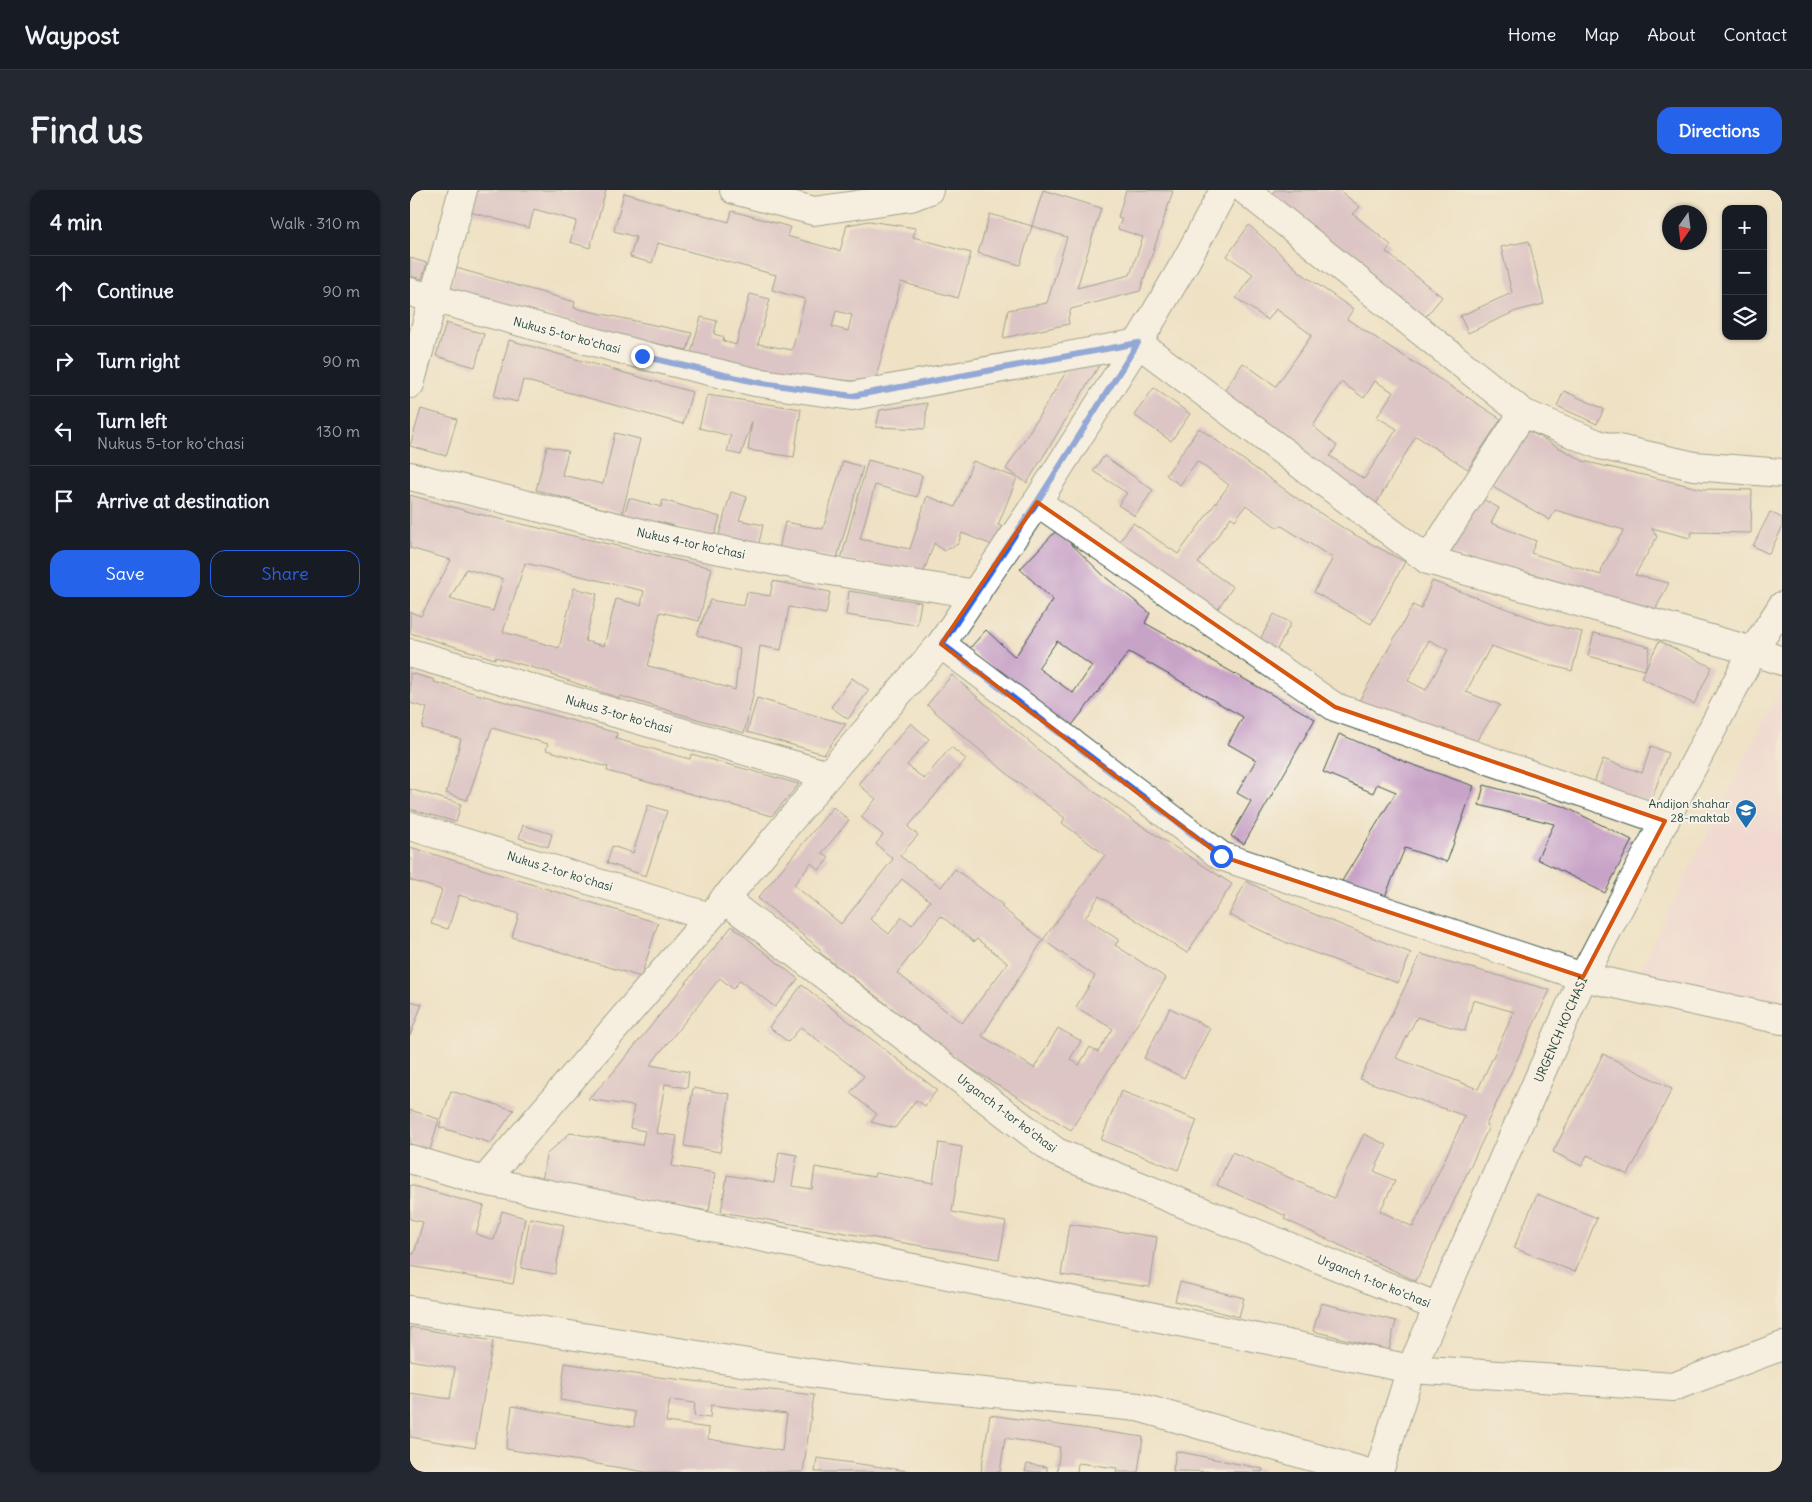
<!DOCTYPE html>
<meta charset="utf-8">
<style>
:root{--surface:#171b24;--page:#242831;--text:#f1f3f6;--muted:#9ea1a6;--line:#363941;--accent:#2563eb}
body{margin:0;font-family:Delius,sans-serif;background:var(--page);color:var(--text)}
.controls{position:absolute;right:15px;top:15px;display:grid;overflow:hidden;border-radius:10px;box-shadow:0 1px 4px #0004}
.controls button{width:45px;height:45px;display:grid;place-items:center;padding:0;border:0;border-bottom:1px solid var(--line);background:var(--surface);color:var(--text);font:25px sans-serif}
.compass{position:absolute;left:1252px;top:15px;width:45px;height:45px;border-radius:50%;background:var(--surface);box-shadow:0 1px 4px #0004;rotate:194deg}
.stop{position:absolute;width:15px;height:15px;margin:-11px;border:4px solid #2563eb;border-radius:50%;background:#fff}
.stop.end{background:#2563eb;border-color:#fff;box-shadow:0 1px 5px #0008}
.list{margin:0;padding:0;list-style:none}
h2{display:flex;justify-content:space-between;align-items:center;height:65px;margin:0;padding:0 20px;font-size:21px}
h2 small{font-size:16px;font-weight:400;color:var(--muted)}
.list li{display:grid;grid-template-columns:32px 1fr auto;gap:15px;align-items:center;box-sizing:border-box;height:70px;padding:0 20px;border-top:1px solid var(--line)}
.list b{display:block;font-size:19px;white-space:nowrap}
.list p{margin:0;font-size:16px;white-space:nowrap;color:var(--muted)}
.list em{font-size:16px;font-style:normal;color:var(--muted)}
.actions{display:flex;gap:10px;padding:15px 20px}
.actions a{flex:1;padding:11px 0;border:1px solid var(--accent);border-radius:15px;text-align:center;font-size:18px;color:var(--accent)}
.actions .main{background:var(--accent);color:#fff}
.icon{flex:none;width:28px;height:28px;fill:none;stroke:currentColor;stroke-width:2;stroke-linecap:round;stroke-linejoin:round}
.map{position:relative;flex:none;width:1372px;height:1282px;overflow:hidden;border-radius:15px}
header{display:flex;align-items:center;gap:30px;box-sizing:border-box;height:70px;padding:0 25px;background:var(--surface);border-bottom:1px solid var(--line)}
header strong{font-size:24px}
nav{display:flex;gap:28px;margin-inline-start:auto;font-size:18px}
.intro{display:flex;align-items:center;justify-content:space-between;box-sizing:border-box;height:120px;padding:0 30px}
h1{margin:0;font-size:35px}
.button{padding:12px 22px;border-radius:15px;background:var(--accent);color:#fff;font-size:18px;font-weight:700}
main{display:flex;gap:30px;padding:0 30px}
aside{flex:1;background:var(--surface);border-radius:15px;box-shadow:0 1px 4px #0004}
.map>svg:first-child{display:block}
</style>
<header>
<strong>Waypost</strong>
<nav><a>Home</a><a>Map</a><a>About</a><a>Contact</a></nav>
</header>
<div class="intro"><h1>Find us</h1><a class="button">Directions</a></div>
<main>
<aside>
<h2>4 min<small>Walk · 310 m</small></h2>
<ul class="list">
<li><svg class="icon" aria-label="ahead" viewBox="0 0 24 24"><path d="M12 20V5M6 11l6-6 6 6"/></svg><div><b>Continue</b></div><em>90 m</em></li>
<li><svg class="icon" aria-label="right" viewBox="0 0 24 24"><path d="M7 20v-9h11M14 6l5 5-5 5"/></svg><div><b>Turn right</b></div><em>90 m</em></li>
<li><svg class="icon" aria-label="left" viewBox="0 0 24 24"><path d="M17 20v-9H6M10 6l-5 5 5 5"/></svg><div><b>Turn left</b><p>Nukus 5-tor koʻchasi</p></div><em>130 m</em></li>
<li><svg class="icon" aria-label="arrive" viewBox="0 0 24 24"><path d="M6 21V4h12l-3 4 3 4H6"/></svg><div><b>Arrive at destination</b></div></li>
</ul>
<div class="actions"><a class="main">Save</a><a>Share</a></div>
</aside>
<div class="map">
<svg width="1372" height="1282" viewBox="0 0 1372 1282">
<rect width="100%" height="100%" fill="#f7f3e8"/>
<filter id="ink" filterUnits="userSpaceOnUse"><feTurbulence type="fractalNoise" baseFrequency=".02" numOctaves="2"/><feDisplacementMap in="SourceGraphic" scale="10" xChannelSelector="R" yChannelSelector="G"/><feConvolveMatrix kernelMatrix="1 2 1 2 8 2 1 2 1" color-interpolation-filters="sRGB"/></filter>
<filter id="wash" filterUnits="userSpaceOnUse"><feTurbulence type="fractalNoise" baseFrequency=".0096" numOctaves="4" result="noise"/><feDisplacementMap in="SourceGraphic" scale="20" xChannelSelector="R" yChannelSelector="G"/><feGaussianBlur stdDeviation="1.12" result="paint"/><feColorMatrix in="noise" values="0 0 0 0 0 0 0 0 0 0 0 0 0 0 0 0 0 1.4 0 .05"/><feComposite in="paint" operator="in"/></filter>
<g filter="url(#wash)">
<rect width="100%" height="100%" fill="#efe1c4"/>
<path fill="#f3cfe0" d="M1372,493V815L1227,785Z"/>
<g id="blocks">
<g fill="#c8a3c8" fill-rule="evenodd">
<path d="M66,0H196L180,58L160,52L167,31L124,19L119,38L60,22Z"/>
<path d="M633,0L691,18L667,98L720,85L733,47L708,39L712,28L708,27L716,0L763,1L730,101L661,119L658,128L659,134L593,148L598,120L637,113L657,47L622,36Z"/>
<path d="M865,0H929L950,17L943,24L981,55L976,62L1032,107L1013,130L858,8Z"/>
<path d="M214,3L319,32L322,21L380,37L377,46L430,61L437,35L459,31L506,38L503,47L561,63L548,108L491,92L466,188L442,191L397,186L342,177L281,163L291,127L307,131L304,144L314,147L313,151L326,155L340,104L360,109L348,154L382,160L395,109L362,100L366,85L248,53L242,73L220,67L226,47L204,41ZM426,121L442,125L438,141L422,137Z"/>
<path d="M580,24L622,36L610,75L568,63Z"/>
<path d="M839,35L891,83L943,119L937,129L1091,229L1058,279L1006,246L963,319L812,203L833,173L866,196L902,145L866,119L858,130L826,108L843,84L817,66ZM965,191L983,202L967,227L987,239L954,289L920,266L927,256L903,236L931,192L954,208Z"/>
<path d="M1119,51L1134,114L1106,121L1058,143L1050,126L1102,103L1091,57Z"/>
<path d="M0,68L17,73L12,89L0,86Z"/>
<path d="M46,78L165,112L164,118L282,143L277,160L217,147L40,99Z"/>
<path d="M36,133L74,144L65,177L26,166Z"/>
<path d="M99,150L282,202L273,234L113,190L107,212L84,206Z"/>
<path d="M690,174L617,293L596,279L660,176Z"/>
<path d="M744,198L780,224L761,251L724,225Z"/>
<path d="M1154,201L1194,219L1187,234L1147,216Z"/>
<path d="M297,205L391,219L384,267L338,260L342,231L331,265L317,262L321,246L289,238Z"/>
<path d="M517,213L515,239L466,237L470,220Z"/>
<path d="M11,219L47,229L36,266L0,256Z"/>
<path d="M789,238L888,309L938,341L995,372L961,434L904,402L923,368L870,335L868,338L836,315L825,330L821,327L788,373L823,397L804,424L704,359L723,333L768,364L819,295L787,271L770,295L756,285Z"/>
<path d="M1114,238L1173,271L1293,299L1342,300L1341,343L1282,342L1280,348L1242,338L1247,347L1225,385L1259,393L1243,424L1036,363L1069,307L1089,318L1081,333L1126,351L1121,363L1191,385L1192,377L1214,340L1145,320L1140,330L1081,296Z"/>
<path d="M205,243L230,249L212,324L126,300L137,256L158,261L152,285L193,294Z"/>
<path d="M694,266L743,300L725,326L708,315L717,303L683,281Z"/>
<path d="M458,270L512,285L507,307L465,295L450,349L500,359L517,306L545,317L563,271L607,288L588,335L595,338L587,357L552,343L548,354L534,361L524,353L513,384L431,369Z"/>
<path d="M433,271L453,277L427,368L369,359L375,332L413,339Z"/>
<path d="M321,302L337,307L329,330L353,335L348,357L308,348Z"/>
<path d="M0,305L60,322L302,378L289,431L250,422L238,476L277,485L325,500L330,459L287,445L300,410L334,416L337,402L360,406L363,391L420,402L416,424L379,417L371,460L350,456L343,506L334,543L210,506L209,508L142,485V483L85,467V469L0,443V422L11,426L41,370L0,358ZM115,373L234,401L231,415L206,409L194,456L175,451L187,404L164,398L149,458L93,442ZM56,379L93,389L83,421L40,409Z"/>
<path d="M219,308L251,317L253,310L310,327L304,348L247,331L246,334L214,325Z"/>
<path d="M1360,322L1372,328V338L1359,364L1343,356Z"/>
<path d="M647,340L694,386L740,423L735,433L905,529L834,654L821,646L841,611L827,603L846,570L818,554L833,527L719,462L656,543L559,459L576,440L605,467L643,410L610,379ZM647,451L682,476L663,503L628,478Z"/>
<path d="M1022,391L1135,433L1172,442L1162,481L1125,471L1081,456L1056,502L1090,515L1063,556L949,511L1003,415L1011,419ZM1019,450L1038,460L1016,500L998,491Z"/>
<path d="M439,401L511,412L507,435L436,425Z"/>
<path d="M864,424L881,433L865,463L848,453Z"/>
<path d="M1184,443L1240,457L1235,480L1178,466Z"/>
<path d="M1249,451L1302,477L1284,514L1231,488Z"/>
<path d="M0,483L25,490L24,492L207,543L206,549L280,569L281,564L389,594L362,626L197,581L198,577L136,560L138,554L82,538L57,610L36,603L51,549L12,538L17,518L0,513Z"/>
<path d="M542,485L630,561L721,629L822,694L777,763L689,706L675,728L709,750L705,755L756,788L661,940L554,874L409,762L411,760L348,708L423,617L439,630L412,663L419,668L409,680L401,673L384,695L431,734L483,669L466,654L473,645L451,627L466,609L448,594L501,533L519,549L497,575L514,589L541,557L556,569L498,637L508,645L490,666L531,697L545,679L593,715L591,717L633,750L572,846L624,878L648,838L671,851L660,869L669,875L680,857L688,862L703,839L666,817L685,786L633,750L695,665L652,633L655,628L607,592L517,515ZM492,689L520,711L502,735L492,727L479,744L460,729ZM531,726L564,752L567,749L598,773L552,833L487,783Z"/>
<path d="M442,488L459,500L438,529L421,517Z"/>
<path d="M347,508L407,526L436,534L414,564L337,542Z"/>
<path d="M929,544L998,573L1064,596L1037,672L995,658L974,709L932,691L986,602L967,594L963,603L913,582Z"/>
<path d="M1241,556L1258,563L1240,614L1184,593L1193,569L1232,583Z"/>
<path d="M1074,595L1153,616L1222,650L1195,703L1127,669L1144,634L1069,615Z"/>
<path d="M0,599L51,614L46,632L0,619Z"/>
<path d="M238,615L257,621L236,686L197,673L202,656L223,663Z"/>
<path d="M113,635L142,644L138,657L109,648Z"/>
<path d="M0,657L248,733L231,787L102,747L109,724L49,705L38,739L21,734L32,700L0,690Z"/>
<path d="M836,691L894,720L1001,763L988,793L877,753L819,725Z"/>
<path d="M322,736L388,789L365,817L330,790L323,799L310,788L240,875L279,882L277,898L255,894L246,943L267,946L262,976L305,983L299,1021L132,993L136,965L160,943L232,955L235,941L220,938L224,916L178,909L201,885Z"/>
<path d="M1011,764L1140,800L1076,935L1079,937L1006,1091L874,1029L876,1026L807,995L822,962L924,1008L954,944L977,955L964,981L985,991L970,1021L1003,1037L1055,926L950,889ZM1063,810L1104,822L1068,899L986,868L1007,827L1055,841Z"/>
<path d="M392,795L527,900L515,916L506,910L485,938L461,932L467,924L440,903L454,886L391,837L378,852L359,837Z"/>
<path d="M0,811L12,814L0,846Z"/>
<path d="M760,818L800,838L774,888L734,868Z"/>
<path d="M1193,864L1262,899L1218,985L1177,965L1172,976L1143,962Z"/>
<path d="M283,898L320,904L310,962L274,956Z"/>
<path d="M41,901L104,920L81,953L29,937Z"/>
<path d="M711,901L787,930L768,980L691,950Z"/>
<path d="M0,920L29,929L20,960L0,954Z"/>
<path d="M529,953L552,957L542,1022L596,1032L589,1069L311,1022L317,985L364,993L369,962L387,965L382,996L402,999L405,977L464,987L465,983L523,993Z"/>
<path d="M0,995L74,1016L66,1044L84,1050L92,1021L115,1028L103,1094L0,1076V1063L4,1064L13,1032L0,1029Z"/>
<path d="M1127,1004L1187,1028L1165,1082L1104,1058Z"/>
<path d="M120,1028L154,1035L145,1084L111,1078Z"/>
<path d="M659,1034L747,1047L740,1097L651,1085Z"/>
<path d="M770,1092L834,1108L829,1127L765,1111Z"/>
<path d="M911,1113L986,1131L979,1160L903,1141Z"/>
<path d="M0,1137L83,1151L65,1258L0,1247V1203L40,1209L45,1178L0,1170Z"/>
<path d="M155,1173L231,1185L404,1205L393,1282H236L96,1259L102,1216L224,1237L225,1222L150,1210ZM260,1210L285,1213L284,1226L300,1228L301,1215L377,1224L372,1261L298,1249L299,1238L256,1232Z"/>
<path d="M580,1225L733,1247L728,1282H706L707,1278L668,1273L667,1282H647L650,1257L595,1248L590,1282H571Z"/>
<path d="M766,1261L853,1279L852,1282L763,1281Z"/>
<path d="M407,1268L499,1281V1282H405Z"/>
<path d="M617,1274L637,1277V1282H615Z"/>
</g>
</g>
</g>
<g filter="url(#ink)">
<use href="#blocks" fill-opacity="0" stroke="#3e564a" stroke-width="1"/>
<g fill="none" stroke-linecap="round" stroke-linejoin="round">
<g stroke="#3e564a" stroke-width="30">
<g id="minor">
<path d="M324,0L404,21L501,7L519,0"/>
<path d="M835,0L1113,223L1190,255L1284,276L1372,283"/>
<path d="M0,102L232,165L345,192L442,206L728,153L1018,370L1343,461L1372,471"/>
<path d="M0,194L53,0"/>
<path d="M0,286L264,351L408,379L566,404"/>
<path d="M627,312L925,517L1255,631"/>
<path d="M1018,370L1113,223"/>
<path d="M531,454L811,666L1173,787L1372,830"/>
<path d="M0,463L418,585"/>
<path d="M0,636L300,727"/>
<path d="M314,709L646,962L1028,1117"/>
<path d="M0,969L74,991L1001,1179L1263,1197L1372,1156"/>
<path d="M74,991L300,727L418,585L531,454L627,312L728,153L776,71L814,0"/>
<path d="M0,1120L440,1189L728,1217L955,1282"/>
<path id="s1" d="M969,1282L1001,1179L1173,787L1343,461L1372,416"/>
</g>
</g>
<use href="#minor" stroke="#fff" stroke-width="28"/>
</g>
</g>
<g fill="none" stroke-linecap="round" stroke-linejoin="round" filter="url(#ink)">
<path stroke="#2563eb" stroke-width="6" d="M232,166L345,192L442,206L728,153L627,312L532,454L811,666"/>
</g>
<path d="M0 0H1372V1282H0ZM627,312L925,517L1255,631L1173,787L811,666L531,454Z" fill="#efe1c4" fill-opacity=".55" fill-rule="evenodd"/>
<path fill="none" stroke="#d45610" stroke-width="4" stroke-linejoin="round" d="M627,312L925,517L1255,631L1173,787L811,666L531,454Z"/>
<defs>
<g id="school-pin" transform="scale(1.125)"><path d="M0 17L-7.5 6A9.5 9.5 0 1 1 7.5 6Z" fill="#1f6fb2" stroke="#f7f3e8"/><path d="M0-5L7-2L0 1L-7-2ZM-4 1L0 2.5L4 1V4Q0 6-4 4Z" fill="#fff"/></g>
</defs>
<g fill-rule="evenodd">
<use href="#school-pin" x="1336" y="620"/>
</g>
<g text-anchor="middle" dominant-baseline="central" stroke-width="4" stroke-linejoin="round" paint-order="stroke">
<g font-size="12" fill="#1f3d34" stroke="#f7f3e8">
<text transform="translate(157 145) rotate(15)">Nukus 5-tor koʻchasi</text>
<text transform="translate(281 353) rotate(12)">Nukus 4-tor koʻchasi</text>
<text transform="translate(209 524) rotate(16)">Nukus 3-tor koʻchasi</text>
<text transform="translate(150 681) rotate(17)">Nukus 2-tor koʻchasi</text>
<text stroke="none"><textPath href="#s1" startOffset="479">URGENCH KO'CHASI</textPath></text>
<text transform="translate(597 923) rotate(37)">Urganch 1-tor koʻchasi</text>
<text transform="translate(964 1091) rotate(22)">Urganch 1-tor koʻchasi</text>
</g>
<g font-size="12" fill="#1f3d34" stroke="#f7f3e8" text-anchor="end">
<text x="1320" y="613">Andijon shahar<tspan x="1320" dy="14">28-maktab</tspan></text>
</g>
</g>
</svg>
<div class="controls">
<button>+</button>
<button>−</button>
<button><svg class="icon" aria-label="layers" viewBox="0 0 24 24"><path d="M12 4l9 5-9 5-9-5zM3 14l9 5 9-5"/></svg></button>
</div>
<svg class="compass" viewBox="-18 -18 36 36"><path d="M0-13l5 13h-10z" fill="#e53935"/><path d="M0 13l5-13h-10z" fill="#9ea1a6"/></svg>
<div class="stop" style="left:811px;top:666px"></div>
<div class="stop end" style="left:232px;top:166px"></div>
</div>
</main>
